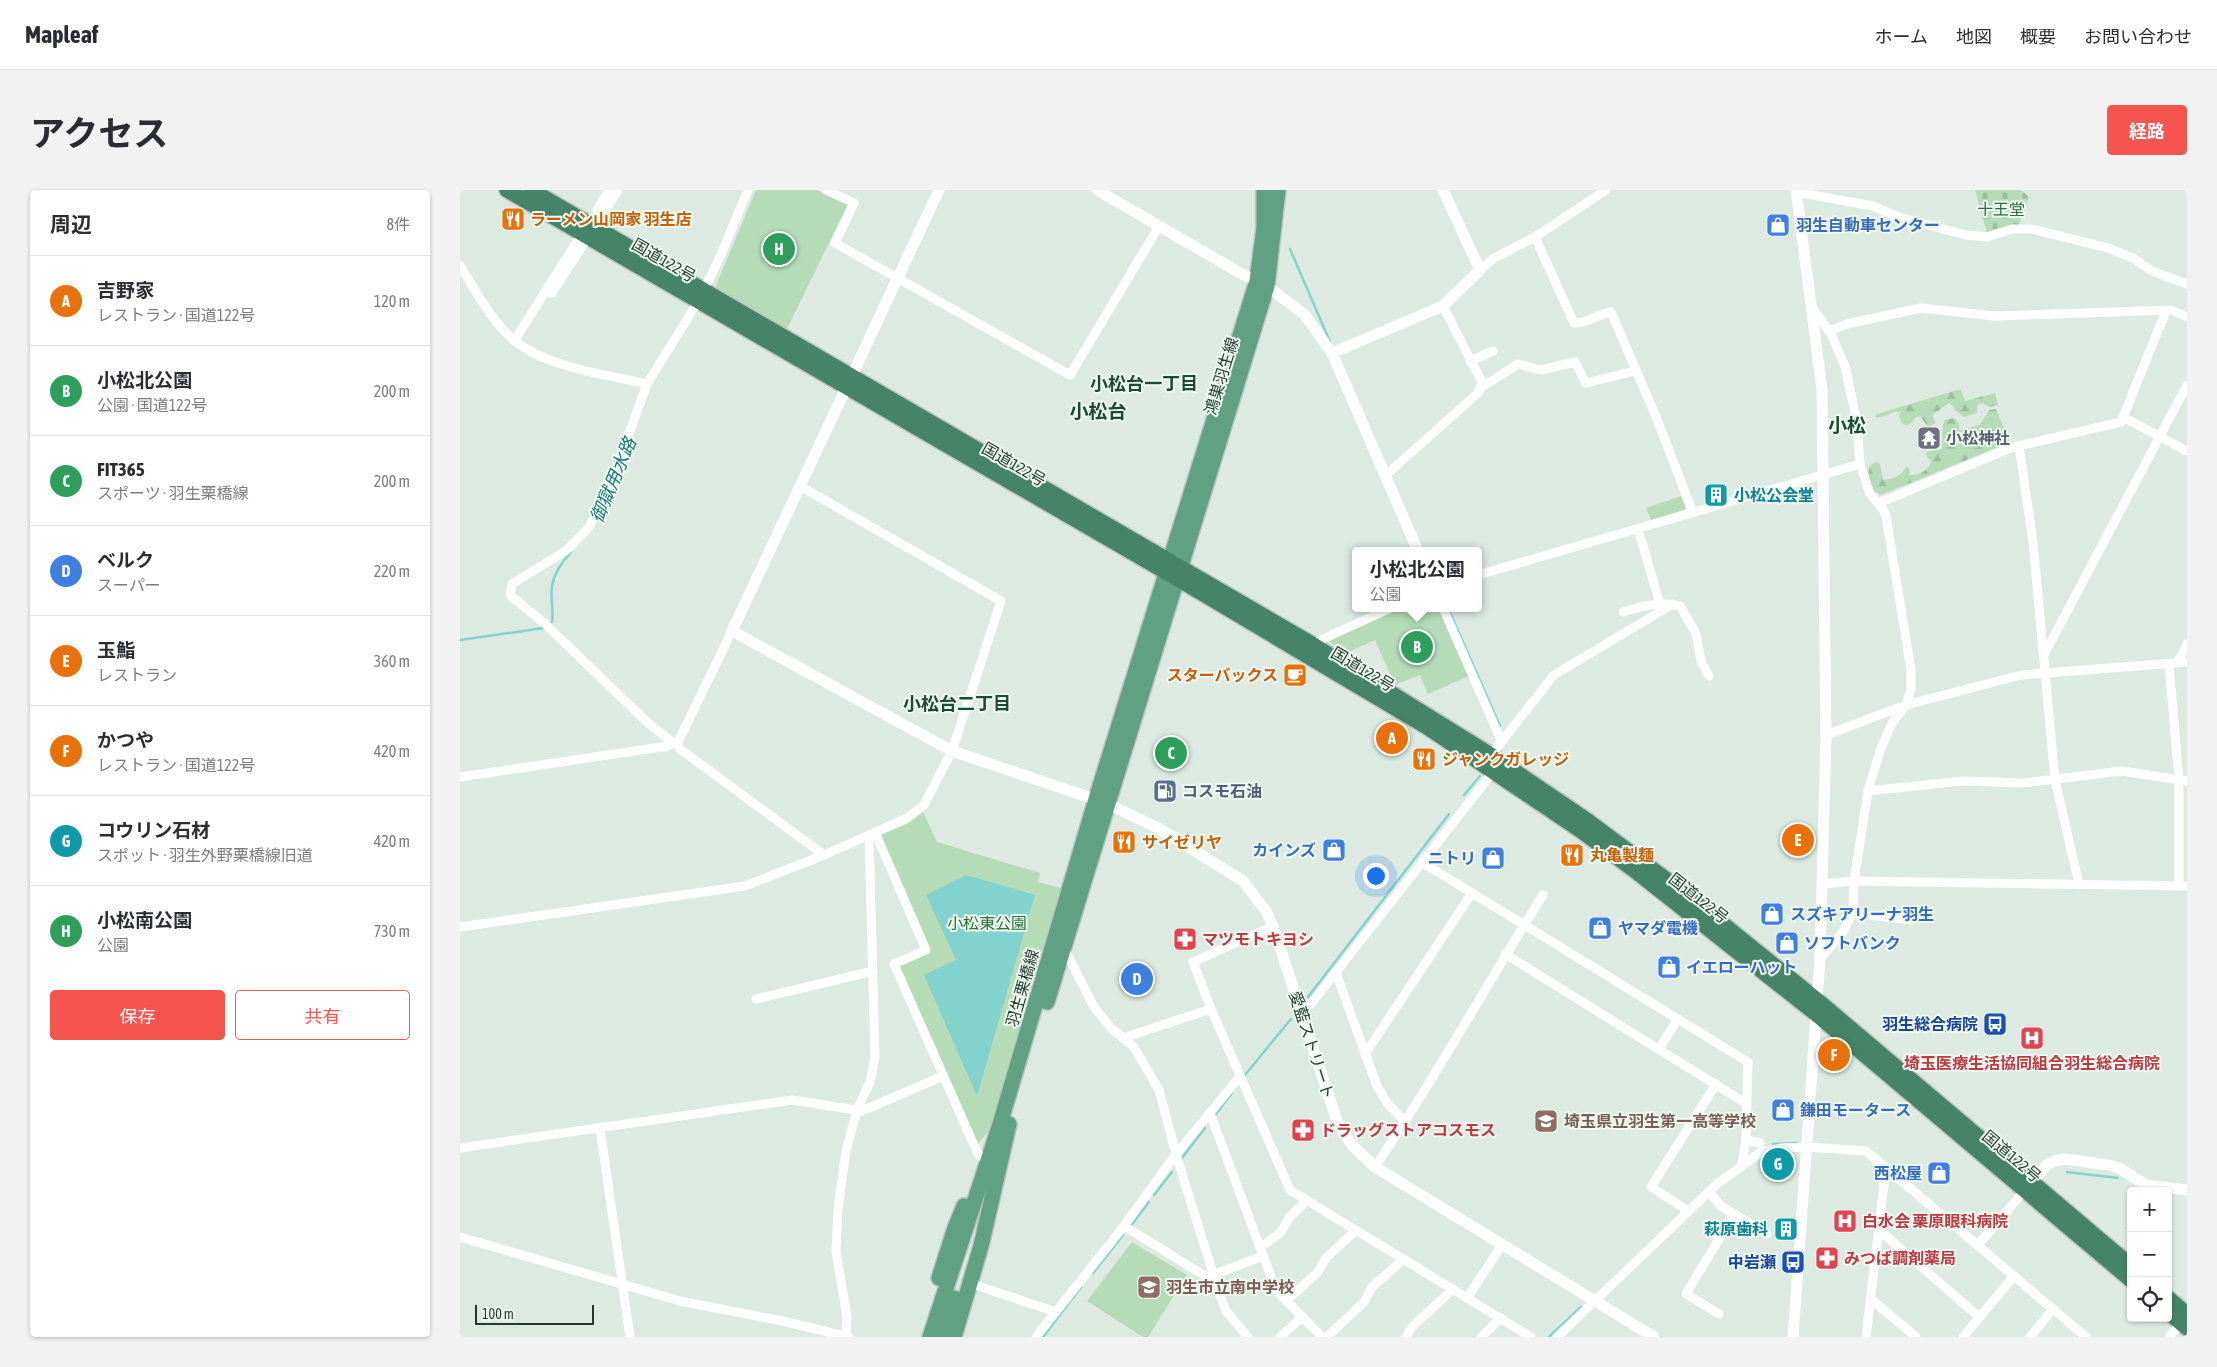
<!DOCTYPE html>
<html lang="ja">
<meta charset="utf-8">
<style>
:root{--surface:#fff;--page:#f2f2f3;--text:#2b2b33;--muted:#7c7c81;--line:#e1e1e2;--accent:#f6544f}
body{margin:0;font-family:"Asap Condensed","Noto Sans JP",sans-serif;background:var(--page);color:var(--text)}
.controls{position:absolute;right:15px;bottom:15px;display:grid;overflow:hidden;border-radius:5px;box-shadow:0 1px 4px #0004}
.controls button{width:45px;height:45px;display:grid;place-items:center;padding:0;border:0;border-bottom:1px solid var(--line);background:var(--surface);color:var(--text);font:25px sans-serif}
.scale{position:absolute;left:15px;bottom:12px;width:119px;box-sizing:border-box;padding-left:5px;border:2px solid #1f3a2d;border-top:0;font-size:14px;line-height:18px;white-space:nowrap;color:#1f3a2d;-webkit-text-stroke:4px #eef7f0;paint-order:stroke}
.you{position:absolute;left:915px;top:685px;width:18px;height:18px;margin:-12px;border:4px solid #fff;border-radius:50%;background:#1a73e8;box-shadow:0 0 0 8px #1a73e833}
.badge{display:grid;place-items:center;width:32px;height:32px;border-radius:50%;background:var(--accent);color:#fff;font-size:16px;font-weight:700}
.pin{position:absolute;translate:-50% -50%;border:2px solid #fff;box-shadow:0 1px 5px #0006}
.popup{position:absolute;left:892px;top:357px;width:130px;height:65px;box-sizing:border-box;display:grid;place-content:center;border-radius:5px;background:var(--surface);filter:drop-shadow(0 1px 4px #0005);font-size:16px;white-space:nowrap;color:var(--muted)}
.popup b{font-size:19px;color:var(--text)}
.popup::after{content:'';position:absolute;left:50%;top:100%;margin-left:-10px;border:10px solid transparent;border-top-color:var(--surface)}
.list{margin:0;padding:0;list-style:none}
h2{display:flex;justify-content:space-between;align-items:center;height:65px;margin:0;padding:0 20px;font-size:21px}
h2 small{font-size:16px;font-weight:400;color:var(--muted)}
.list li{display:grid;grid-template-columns:32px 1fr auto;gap:15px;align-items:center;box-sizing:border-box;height:90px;padding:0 20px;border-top:1px solid var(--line)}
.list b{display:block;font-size:19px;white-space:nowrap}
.list p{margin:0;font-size:16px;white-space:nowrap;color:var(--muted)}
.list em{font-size:16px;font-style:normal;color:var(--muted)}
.actions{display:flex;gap:10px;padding:15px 20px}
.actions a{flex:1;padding:11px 0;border:1px solid var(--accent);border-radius:5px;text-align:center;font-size:18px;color:var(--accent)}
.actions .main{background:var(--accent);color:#fff}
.icon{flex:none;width:28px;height:28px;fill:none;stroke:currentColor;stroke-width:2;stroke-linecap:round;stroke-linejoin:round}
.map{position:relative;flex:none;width:1727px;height:1147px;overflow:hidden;border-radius:5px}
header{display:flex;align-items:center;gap:30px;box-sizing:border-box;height:70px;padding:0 25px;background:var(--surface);border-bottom:1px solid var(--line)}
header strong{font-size:24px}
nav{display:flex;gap:28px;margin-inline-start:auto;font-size:18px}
.intro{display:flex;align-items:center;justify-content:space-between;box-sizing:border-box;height:120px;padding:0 30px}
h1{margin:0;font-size:35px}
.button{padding:12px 22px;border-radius:5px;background:var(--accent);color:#fff;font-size:18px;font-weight:700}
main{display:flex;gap:30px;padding:0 30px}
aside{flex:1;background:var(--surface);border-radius:5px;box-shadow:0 1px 4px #0004}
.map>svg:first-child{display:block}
</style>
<header>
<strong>Mapleaf</strong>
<nav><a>ホーム</a><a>地図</a><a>概要</a><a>お問い合わせ</a></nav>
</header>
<div class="intro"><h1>アクセス</h1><a class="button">経路</a></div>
<main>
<aside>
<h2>周辺<small>8件</small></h2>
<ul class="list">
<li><span class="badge" style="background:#e8710a">A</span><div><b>吉野家</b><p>レストラン · 国道122号</p></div><em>120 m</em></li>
<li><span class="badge" style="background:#2e9e5b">B</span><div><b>小松北公園</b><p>公園 · 国道122号</p></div><em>200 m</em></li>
<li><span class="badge" style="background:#2e9e5b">C</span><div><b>FIT365</b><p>スポーツ · 羽生栗橋線</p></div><em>200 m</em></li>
<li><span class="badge" style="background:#3f7fe0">D</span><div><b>ベルク</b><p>スーパー</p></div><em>220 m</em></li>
<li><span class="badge" style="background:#e8710a">E</span><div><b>玉鮨</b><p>レストラン</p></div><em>360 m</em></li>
<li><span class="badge" style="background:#e8710a">F</span><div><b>かつや</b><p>レストラン · 国道122号</p></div><em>420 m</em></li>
<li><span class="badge" style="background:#0f9aa8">G</span><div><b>コウリン石材</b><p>スポット · 羽生外野栗橋線旧道</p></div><em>420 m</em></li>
<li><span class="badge" style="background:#2e9e5b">H</span><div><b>小松南公園</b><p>公園</p></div><em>730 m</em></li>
</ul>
<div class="actions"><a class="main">保存</a><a>共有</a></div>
</aside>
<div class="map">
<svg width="1727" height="1147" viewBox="0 0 1727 1147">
<defs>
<pattern id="forest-firs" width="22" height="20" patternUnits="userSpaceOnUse" patternTransform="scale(1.25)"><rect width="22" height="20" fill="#b5dcb7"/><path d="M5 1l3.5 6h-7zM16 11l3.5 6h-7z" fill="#9bbe9e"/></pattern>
<pattern id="cemetery-stones" width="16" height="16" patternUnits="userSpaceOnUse" patternTransform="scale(1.25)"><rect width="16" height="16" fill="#b5dcb7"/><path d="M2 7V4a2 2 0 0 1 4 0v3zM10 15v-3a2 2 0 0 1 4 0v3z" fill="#9bbe9e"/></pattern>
</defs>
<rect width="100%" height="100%" fill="#ddeae2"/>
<g fill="#b5dcb7">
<path d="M296,0H357L388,14L327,139L255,98Z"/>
<path d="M1221,306L1226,319L1191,330L1186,318Z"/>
<path d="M936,418H979L1009,486L968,504L960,485L935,495L915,450L886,463L865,449Z"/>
<path d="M463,622L477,652L580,683L578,692L604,699L532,937L517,955L439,775L470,762L419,646L449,633Z"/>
<path d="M672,1052L727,1085L688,1147H683L627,1111Z"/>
</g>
<g fill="url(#forest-firs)">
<path d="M1497,200H1501L1505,211L1535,203L1538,215L1530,217L1522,213L1517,216V223L1504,227L1495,220L1493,216L1489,213L1472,225L1476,233L1468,237L1460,226L1455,228L1452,233L1447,235L1442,234L1439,226L1441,222C1432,220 1425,229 1415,227L1417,224Z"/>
<path d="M1536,219L1550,252L1421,305L1413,301C1410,292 1403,275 1417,272L1420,274L1423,290C1434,289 1442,286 1446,276L1450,280L1449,285C1459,286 1470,280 1471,270L1467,267L1466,262L1482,259C1484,248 1480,240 1485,230L1494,228L1499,233V240C1507,240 1512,236 1520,235L1529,220Z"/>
</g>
<path fill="url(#cemetery-stones)" d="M1515,0H1561L1569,7L1559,35L1536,39L1527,43Z"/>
<path fill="#82d2cd" d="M506,685L575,705L517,906L464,785L496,770L466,705Z"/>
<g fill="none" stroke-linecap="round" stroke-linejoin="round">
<g stroke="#82d2cd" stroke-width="2.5">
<path d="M830,59L871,154"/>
<path d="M988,418L1040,536"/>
<path d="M92,432C94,420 90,407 92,396C94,383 102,372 111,362"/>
<path d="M0,450L84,438"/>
<path d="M1004,605L1020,586"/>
<path d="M848,807L989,624"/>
<path d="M785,885L831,829"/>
<path d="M756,924L772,903"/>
<path d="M1313,954L1337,953"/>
<path d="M722,968L745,938"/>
<path d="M1607,982L1658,988"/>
<path d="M694,1005L712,982"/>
<path d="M672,1034L689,1012"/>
<path d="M633,1083L663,1045"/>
<path d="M583,1147L621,1097"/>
<path d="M1089,1147L1121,1117"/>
</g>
<g stroke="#bcc4c0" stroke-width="18">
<g id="primary">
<path d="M587,812L807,96L818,0"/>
<path d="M479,1088L495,1038L504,1016"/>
<path d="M470,1147L540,934L636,609L797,91L804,38V0"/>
<path d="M482,1147L494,1108"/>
<path d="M494,1147L521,1056L549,934"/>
</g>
</g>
<g stroke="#bcc4c0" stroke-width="18">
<g id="trunk">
<path d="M47,0L718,389L967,537L1120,640L1178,683L1355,823L1671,1090"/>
<path d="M71,0L852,454L1031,565L1128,631L1227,705L1357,810L1671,1076"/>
<path d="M1708,1108L1727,1124"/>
<path d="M1708,1122L1727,1138"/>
</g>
</g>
<g stroke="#fff" stroke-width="9">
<path d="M366,0L394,13L375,53L610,185L699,36"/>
<path d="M1146,0L1075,47L1114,133C1127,134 1138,124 1151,122L1197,229L1233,323"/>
<path d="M1336,2L1413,16L1441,28L1506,45L1527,47L1552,39H1572L1648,58L1673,68L1692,81L1727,94"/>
<path d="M137,20L149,0"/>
<path d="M135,37L158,0"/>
<path d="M0,76C16,101 31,131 54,150C85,177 147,185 187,194L239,110"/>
<path d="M1020,80L1034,68L1075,47"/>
<path d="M244,100L260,67L288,0"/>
<path d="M86,102L92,103L129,46"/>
<path d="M1352,117L1371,144L1385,176L1397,232L1400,274L1410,304L1423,319L1426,326L1451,480V499L1446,515L1432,533L1420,561L1408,601L1394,691L1393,722L1383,742L1360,769"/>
<path d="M1369,141L1387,134L1461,118L1534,126L1711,120L1727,127"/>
<path d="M54,151L118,50"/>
<path d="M1010,171L1033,161"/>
<path d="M187,194L145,309L129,337L107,360L52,394L50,405L84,433L188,533L212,552L217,554"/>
<path d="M1019,199L1058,174L1081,180L1115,172L1126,193L1175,181"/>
<path d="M1663,227L1727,261"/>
<path d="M1559,256L1573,352L1595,590L1619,694"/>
<path d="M925,286L1019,202L1022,192L983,116"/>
<path d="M1419,313L1550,258L1661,232L1706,121"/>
<path d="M1178,339L1200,414"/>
<path d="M1018,385L1400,274"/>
<path d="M983,418L1041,550"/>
<path d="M1163,422C1182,416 1201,411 1220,416L1236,444L1241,471L1249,486"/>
<path d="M272,441L217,554L220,559L364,665L447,628L464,615L492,561L541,411L340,296"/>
<path d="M852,454L931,418"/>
<path d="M1585,463L1727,195"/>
<path d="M1717,473L1727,454"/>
<path d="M1709,474L1719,589V695"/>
<path d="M1366,545L1446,515L1561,485L1727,472"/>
<path d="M1031,565L1094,485L1213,414"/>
<path d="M0,587L208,556L212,552"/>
<path d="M1408,601L1502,591L1563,593L1662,581L1727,591"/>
<path d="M415,642L466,760L434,774L518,964L525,969"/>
<path d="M963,673L1288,872L1286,950L1300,953"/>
<path d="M1363,694L1394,691L1727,696"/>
<path d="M1393,723L1451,730"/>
<path d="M813,736L733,772L751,819L830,1000L1007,1108L1042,1055"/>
<path d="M0,737L285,696L364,665"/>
<path d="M604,758L634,817L651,838L674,857L699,900L716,964L759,1103L766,1121L788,1147"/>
<path d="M1045,764L1287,914"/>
<path d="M876,783L917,896L927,913L946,932"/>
<path d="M296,809L413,781"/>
<path d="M842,822L847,819L1033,582"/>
<path d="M663,848L751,819"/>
<path d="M1199,859L1218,829"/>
<path d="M905,864L1012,703"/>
<path d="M780,886L750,923L816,1100L862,1147"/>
<path d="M140,938L170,1147"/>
<path d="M0,958L332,910L402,921L483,886"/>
<path d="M1282,973L1286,950"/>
<path d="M915,977C975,889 1026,795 1083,705"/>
<path d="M1249,1002L1261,1016L1274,1024"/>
<path d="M1228,1021L1191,997L1256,894"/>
<path d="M664,1036L755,1092"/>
<path d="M1419,1040L1519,1127"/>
<path d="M0,1047L220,1111L322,1131L389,1147"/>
<path d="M1518,1055L1565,1000"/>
<path d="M800,1058L821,1042L829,1028L847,1010"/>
<path d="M753,1085L803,1066"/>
<path d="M515,1095L596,1122"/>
<path d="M1007,1108L1071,1147"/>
<path d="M1411,1109L1456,1147"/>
<path d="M826,1111L857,1083L866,1068L896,1040"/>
<path d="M1259,1124L1226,1104L1274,1024L1307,1044"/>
<path d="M386,1145L387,1126L376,1062L378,1018L386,961L397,920L410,892L415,868L409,645"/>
<path d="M576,1147L664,1036L716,964L750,923"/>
<path d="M820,1147L842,1127"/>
<path d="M867,1147L904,1112L912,1097L944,1069"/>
<path d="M946,1147L952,1137L993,1099"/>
<path d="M1021,1147L1041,1128"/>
<path d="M1097,1147L1257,994L1301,962L1321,958L1347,957L1406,961L1626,1147"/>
<path d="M1406,1147L1426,977"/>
<path d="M1503,1147L1554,1086"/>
<path d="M1570,1147L1593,1119"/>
<path d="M1709,1147L1721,1133"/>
</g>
<g stroke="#fff" stroke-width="11">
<path d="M479,0L272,441L492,561L646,613L700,639L783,691L806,721L813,736L877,931L891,954L915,977L1194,1147"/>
<path d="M637,0L780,83L807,96L845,125L872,163L958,361"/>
<path d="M872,163L983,116L1020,80L983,0"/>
<path d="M1567,998L1587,975L1594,971L1605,969L1648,975L1659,978L1686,995L1727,1000"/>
<path d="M1333,1147L1360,769L1366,545L1362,199L1336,0"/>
</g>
<use href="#primary" stroke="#60a183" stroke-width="15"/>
<use href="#trunk" stroke="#458468" stroke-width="15"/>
</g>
<defs>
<g id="restaurant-square" transform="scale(1.25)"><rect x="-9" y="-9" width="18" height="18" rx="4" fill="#e8710a" stroke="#eef7f0"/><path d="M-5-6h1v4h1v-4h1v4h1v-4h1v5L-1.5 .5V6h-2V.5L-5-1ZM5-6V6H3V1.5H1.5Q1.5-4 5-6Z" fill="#fff"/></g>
<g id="shop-square" transform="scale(1.25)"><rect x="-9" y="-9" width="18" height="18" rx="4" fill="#3f7fe0" stroke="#eef7f0"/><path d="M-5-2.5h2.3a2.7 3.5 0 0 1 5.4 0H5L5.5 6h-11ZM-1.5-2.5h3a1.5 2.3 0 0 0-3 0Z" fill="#fff"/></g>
<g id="temple-square" transform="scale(1.25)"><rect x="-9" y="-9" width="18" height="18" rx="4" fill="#6b7280" stroke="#eef7f0"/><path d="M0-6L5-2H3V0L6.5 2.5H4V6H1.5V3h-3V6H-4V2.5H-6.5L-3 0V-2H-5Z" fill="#fff"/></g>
<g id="building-square" transform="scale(1.25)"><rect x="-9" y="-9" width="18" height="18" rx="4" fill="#0f9aa8" stroke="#eef7f0"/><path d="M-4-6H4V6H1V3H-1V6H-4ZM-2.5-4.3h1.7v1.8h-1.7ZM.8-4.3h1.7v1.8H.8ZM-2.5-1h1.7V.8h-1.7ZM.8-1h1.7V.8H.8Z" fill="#fff"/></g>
<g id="cafe-square" transform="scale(1.25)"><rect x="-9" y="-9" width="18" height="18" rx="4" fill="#e8710a" stroke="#eef7f0"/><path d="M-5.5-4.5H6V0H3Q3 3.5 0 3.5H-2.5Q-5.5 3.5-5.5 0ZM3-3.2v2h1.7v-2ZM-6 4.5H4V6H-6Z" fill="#fff"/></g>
<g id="fuel-square" transform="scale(1.25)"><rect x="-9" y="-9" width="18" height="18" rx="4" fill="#5c6f8a" stroke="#eef7f0"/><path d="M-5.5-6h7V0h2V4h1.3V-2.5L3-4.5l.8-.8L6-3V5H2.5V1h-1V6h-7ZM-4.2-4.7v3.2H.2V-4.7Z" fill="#fff"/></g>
<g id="pharmacy-square" transform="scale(1.25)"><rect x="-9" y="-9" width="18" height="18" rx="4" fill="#e0444e" stroke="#eef7f0"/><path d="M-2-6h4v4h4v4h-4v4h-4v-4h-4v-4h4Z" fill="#fff"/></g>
<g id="bus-square" transform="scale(1.25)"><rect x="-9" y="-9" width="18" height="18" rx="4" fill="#1a4fb4" stroke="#eef7f0"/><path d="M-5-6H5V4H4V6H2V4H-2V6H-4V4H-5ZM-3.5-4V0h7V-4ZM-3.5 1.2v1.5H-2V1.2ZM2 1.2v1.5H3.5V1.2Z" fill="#fff"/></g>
<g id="hospital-square" transform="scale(1.25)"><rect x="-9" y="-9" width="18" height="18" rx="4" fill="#e0444e" stroke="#eef7f0"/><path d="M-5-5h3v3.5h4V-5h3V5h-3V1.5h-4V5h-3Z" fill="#fff"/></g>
<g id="school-square" transform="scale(1.25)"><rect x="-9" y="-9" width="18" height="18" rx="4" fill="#8d6e63" stroke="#eef7f0"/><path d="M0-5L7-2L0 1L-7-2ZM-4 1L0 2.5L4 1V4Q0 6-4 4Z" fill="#fff"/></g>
</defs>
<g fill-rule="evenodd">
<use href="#restaurant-square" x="53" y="29"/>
<use href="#shop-square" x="1318" y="35"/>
<use href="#temple-square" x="1469" y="248"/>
<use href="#building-square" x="1256" y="305"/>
<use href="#cafe-square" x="835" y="485"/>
<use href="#restaurant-square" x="964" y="569"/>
<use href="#fuel-square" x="705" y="601"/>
<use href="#restaurant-square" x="664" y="652"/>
<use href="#shop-square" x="874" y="660"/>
<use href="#restaurant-square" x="1112" y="665"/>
<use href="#shop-square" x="1033" y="668"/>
<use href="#shop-square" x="1312" y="724"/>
<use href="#shop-square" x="1140" y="738"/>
<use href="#pharmacy-square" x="725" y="749"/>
<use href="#shop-square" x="1327" y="753"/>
<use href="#shop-square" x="1209" y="777"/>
<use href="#bus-square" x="1535" y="834"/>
<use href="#hospital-square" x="1572" y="848"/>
<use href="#shop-square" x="1323" y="920"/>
<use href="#school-square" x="1086" y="931"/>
<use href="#pharmacy-square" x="843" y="940"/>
<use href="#shop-square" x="1479" y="983"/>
<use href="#hospital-square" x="1385" y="1031"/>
<use href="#building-square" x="1326" y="1039"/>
<use href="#pharmacy-square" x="1367" y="1068"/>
<use href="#bus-square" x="1333" y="1072"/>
<use href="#school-square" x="689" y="1097"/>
</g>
<g text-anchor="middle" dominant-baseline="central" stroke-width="4" stroke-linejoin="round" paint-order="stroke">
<g font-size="16" fill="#287135" stroke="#eef7f0">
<text x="1541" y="19">十王堂</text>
<text x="527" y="733">小松東公園</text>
</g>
<g font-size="16" font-weight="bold" fill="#c56008" stroke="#eef7f0" text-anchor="start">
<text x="70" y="29">ラーメン山岡家 羽生店</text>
<text x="818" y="485" text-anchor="end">スターバックス</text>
<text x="982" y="569">ジャンクガレッジ</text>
<text x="682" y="652">サイゼリヤ</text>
<text x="1130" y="665">丸亀製麺</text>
</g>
<g font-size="16" font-weight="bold" fill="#366cbe" stroke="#eef7f0" text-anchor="start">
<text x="1336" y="35">羽生自動車センター</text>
<text x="856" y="660" text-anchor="end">カインズ</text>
<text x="1016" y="668" text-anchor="end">ニトリ</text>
<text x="1330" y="724">スズキアリーナ羽生</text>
<text x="1158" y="738">ヤマダ電機</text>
<text x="1344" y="753">ソフトバンク</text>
<text x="1226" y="777">イエローハット</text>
<text x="1340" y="920">鎌田モータース</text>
<text x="1462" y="983" text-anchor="end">西松屋</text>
</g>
<g font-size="16" fill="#1f3a2d" stroke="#eef7f0">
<text transform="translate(204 70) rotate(30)">国道122号</text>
<text transform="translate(761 186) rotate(-73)">鴻巣羽生線</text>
<text transform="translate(554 274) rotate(30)">国道122号</text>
<text transform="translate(903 479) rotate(31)">国道122号</text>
<text transform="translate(1239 708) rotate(38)">国道122号</text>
<text transform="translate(562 798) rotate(-74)">羽生栗橋線</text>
<text transform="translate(852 855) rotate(72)">愛藍ストリート</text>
<text transform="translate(1552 966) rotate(40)">国道122号</text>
</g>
<g font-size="16" font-weight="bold" fill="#5b616d" stroke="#eef7f0" text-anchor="start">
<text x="1486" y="248">小松神社</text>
</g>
<g font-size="16" font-weight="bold" fill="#0d838f" stroke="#eef7f0" text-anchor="start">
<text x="1274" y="305">小松公会堂</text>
<text x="1308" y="1039" text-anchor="end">萩原歯科</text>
</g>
<g font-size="16" font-weight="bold" fill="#4e5e75" stroke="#eef7f0" text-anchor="start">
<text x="722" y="601">コスモ石油</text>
</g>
<g font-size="16" font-weight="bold" fill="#be3a42" stroke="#eef7f0" text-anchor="start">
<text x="742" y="749">マツモトキヨシ</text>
<text x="1572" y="873" text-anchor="middle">埼玉医療生活協同組合羽生総合病院</text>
<text x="860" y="940">ドラッグストアコスモス</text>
<text x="1402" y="1031">白水会 栗原眼科病院</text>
<text x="1384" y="1068">みつば調剤薬局</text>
</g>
<g font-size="16" font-weight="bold" fill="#164399" stroke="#eef7f0" text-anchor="end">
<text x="1518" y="834">羽生総合病院</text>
<text x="1316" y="1072">中岩瀬</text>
</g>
<g font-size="16" font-weight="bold" fill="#785e54" stroke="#eef7f0" text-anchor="start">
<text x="1104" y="931">埼玉県立羽生第一高等学校</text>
<text x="706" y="1097">羽生市立南中学校</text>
</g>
<g font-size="18" font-weight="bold" fill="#1a4c35" stroke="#eef7f0">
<text x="684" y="193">小松台一丁目</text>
<text x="497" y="513">小松台二丁目</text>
</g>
<g font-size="18" font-style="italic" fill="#187772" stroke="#eef7f0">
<text transform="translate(153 290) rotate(-67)">御獄用水路</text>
</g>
<g font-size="19" font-weight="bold" fill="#1a4c35" stroke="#eef7f0">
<text x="638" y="221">小松台</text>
<text x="1387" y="235">小松</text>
</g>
</g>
</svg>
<div class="controls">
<button>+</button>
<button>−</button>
<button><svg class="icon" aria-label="locate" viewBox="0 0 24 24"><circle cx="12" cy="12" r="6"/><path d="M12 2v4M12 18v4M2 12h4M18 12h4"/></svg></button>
</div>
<div class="scale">100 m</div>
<div class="you"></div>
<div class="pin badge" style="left:932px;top:548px;background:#e8710a">A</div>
<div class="pin badge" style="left:957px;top:457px;background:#2e9e5b">B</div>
<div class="popup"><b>小松北公園</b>公園</div>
<div class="pin badge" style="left:711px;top:563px;background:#2e9e5b">C</div>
<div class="pin badge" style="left:677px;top:789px;background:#3f7fe0">D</div>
<div class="pin badge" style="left:1338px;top:650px;background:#e8710a">E</div>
<div class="pin badge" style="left:1374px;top:865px;background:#e8710a">F</div>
<div class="pin badge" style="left:1318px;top:974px;background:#0f9aa8">G</div>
<div class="pin badge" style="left:319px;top:59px;background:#2e9e5b">H</div>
</div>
</main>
